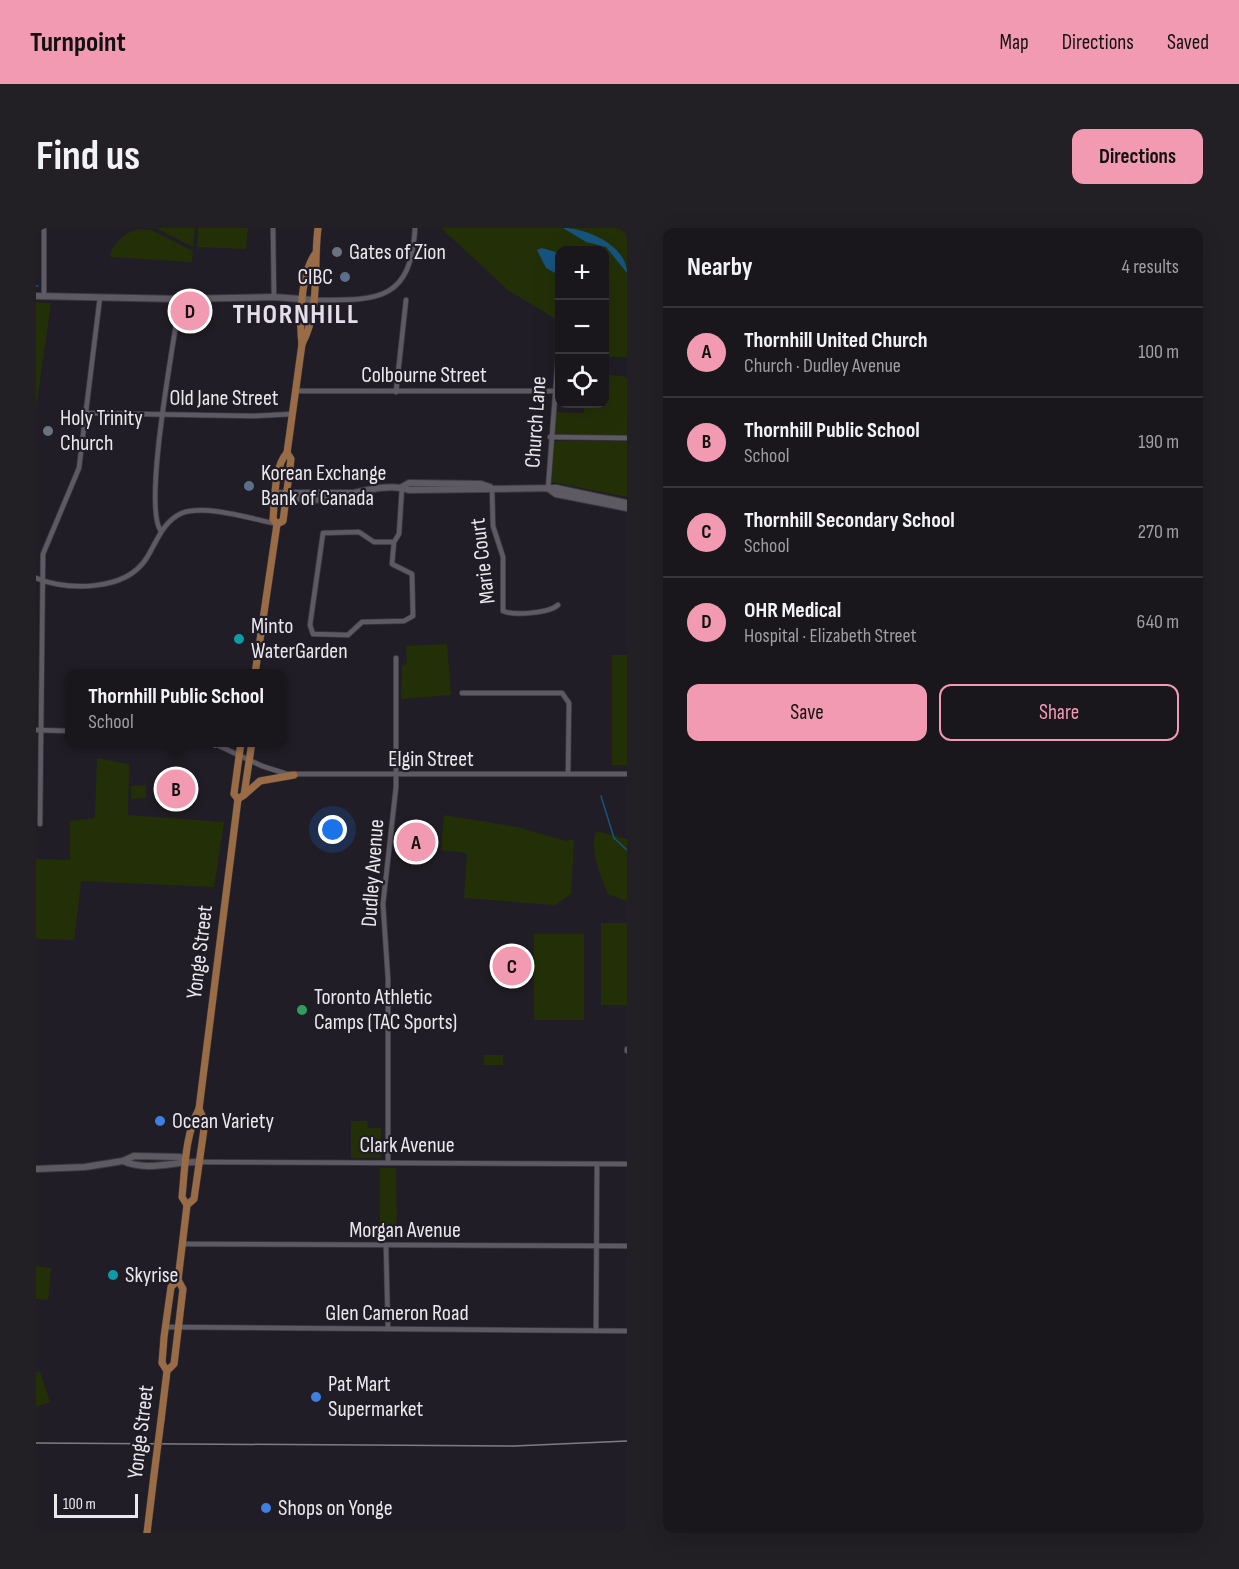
<!DOCTYPE html>
<meta charset="utf-8">
<style>
:root{--surface:#19161c;--page:#221f25;--text:#f1f3f6;--muted:#9f9fa3;--line:#37353b;--accent:#f19ab1}
body{margin:0;font-family:"Sofia Sans Condensed",sans-serif;background:var(--page);color:var(--text)}
.controls{position:absolute;right:18px;top:18px;display:grid;overflow:hidden;border-radius:12px;box-shadow:0 6px 24px #0002}
.controls button{width:54px;height:54px;display:grid;place-items:center;padding:0;border:0;border-bottom:2px solid var(--line);background:var(--surface);color:var(--text);font:30px sans-serif}
.scale{position:absolute;left:18px;bottom:15px;width:84px;box-sizing:border-box;padding-left:6px;border:3px solid #eae7ed;border-top:0;font-size:16px;line-height:21px;white-space:nowrap;color:#eae7ed;-webkit-text-stroke:4px #211d26;paint-order:stroke}
.you{position:absolute;left:297px;top:602px;width:21px;height:21px;margin:-15px;border:4px solid #fff;border-radius:50%;background:#1a73e8;box-shadow:0 0 0 9px #1a73e833}
.badge{display:grid;place-items:center;width:39px;height:39px;border-radius:50%;background:var(--accent);color:#111;font-size:20px;font-weight:700}
.pin{position:absolute;translate:-50% -50%;border:3px solid #fff;box-shadow:0 2px 6px #0006}
.popup{position:absolute;left:29px;top:441px;width:222px;height:78px;box-sizing:border-box;display:grid;place-content:center;border-radius:12px;background:var(--surface);filter:drop-shadow(0 2px 4px #0005);font-size:20px;white-space:nowrap;color:var(--muted)}
.popup b{font-size:22px;color:var(--text)}
.popup::after{content:'';position:absolute;left:50%;top:100%;margin-left:-12px;border:12px solid transparent;border-top-color:var(--surface)}
.list{margin:0;padding:0;list-style:none}
h2{display:flex;justify-content:space-between;align-items:center;height:78px;margin:0;padding:0 24px;font-size:26px}
h2 small{font-size:20px;font-weight:400;color:var(--muted)}
.list li{display:grid;grid-template-columns:39px 1fr auto;gap:18px;align-items:center;box-sizing:border-box;height:90px;padding:0 24px;border-top:2px solid var(--line)}
.list b{display:block;font-size:22px;white-space:nowrap}
.list p{margin:0;font-size:20px;white-space:nowrap;color:var(--muted)}
.list em{font-size:20px;font-style:normal;color:var(--muted)}
.actions{display:flex;gap:12px;padding:18px 24px}
.actions a{flex:1;padding:14px 0;border:2px solid var(--accent);border-radius:12px;text-align:center;font-size:21px;color:var(--accent)}
.actions .main{background:var(--accent);color:#111}
.icon{flex:none;width:33px;height:33px;fill:none;stroke:currentColor;stroke-width:2;stroke-linecap:round;stroke-linejoin:round}
.map{position:relative;flex:none;width:591px;height:1305px;overflow:hidden;border-radius:12px}
header{display:flex;align-items:center;gap:36px;box-sizing:border-box;height:84px;padding:0 30px;background:var(--accent);color:#111}
header strong{font-size:28px}
nav{display:flex;gap:33px;margin-inline-start:auto;font-size:21px}
.intro{display:flex;align-items:center;justify-content:space-between;box-sizing:border-box;height:144px;padding:0 36px}
h1{margin:0;font-size:42px}
.button{padding:15px 27px;border-radius:12px;background:var(--accent);color:#111;font-size:21px;font-weight:700}
main{display:flex;gap:36px;padding:0 36px}
aside{flex:1;background:var(--surface);border-radius:12px;box-shadow:0 6px 24px #0002}
.map>svg:first-child{display:block}
</style>
<header>
<strong>Turnpoint</strong>
<nav><a>Map</a><a>Directions</a><a>Saved</a></nav>
</header>
<div class="intro"><h1>Find us</h1><a class="button">Directions</a></div>
<main>
<div class="map">
<svg width="591" height="1305" viewBox="0 0 591 1305">
<rect width="100%" height="100%" fill="#211d26"/>
<g fill="#233007">
<path d="M120,0H159L157,19Z"/>
<path d="M162,0H212L210,21L161,19Z"/>
<path d="M405,0H591V129H569L568,22H524L523,93L472,62Z"/>
<path d="M103,1L115,2L157,23L156,34L74,29C75,17 90,3 103,1Z"/>
<path d="M0,74L15,75L0,180Z"/>
<path d="M569,146L591,149V207L518,208L519,184L548,185V176H568Z"/>
<path d="M518,213H591V269L516,254Z"/>
<path d="M411,416L415,467L365,471L366,438L371,435L370,418Z"/>
<rect x="576" y="427" width="15" height="110"/>
<path d="M61,530L93,536L92,587L188,594L178,659L45,653L38,712L0,711V631L34,632V593L59,590Z"/>
<path d="M110,557V570L95,571V558Z"/>
<path d="M408,587L481,599L530,613L538,611L535,666L519,677L428,670L431,625L405,622Z"/>
<path d="M560,603L591,611V673L572,666C565,649 553,622 560,603Z"/>
<rect x="565" y="695" width="26" height="82"/>
<rect x="498" y="706" width="50" height="86"/>
<rect x="448" y="827" width="19" height="10"/>
<path d="M315,893H331L332,900H345V930H315Z"/>
<path d="M344,940H360L361,1012H344Z"/>
<path d="M0,1038L15,1040L12,1072L0,1071Z"/>
<path d="M4,1143L14,1174L0,1179V1145Z"/>
</g>
<g fill="#16547f">
<path d="M527,0C551,0 591,18 591,45L570,19L550,14Z"/>
<path d="M506,20L523,25L521,46L510,40L501,22Z"/>
</g>
<g fill="none" stroke-linecap="round" stroke-linejoin="round">
<g stroke="#16547f" stroke-width="1.5">
<path d="M0,58H2"/>
<path d="M565,568L578,610L591,622"/>
</g>
<g stroke="#3c393f" stroke-width="6">
<g id="street">
<path d="M237,0L238,69"/>
<path d="M8,68V0"/>
<path d="M278,72C340,72 375,75 379,0"/>
<path d="M259,163H518"/>
<path d="M360,164L370,72"/>
<path d="M48,185L216,188L256,186"/>
<path d="M514,209L591,210"/>
<path d="M456,260L457,298L467,329V383C478,388 513,385 522,377"/>
<path d="M512,261L522,129"/>
<path d="M125,303C106,280 139,108 144,71"/>
<path d="M358,314H338L323,304L287,305L274,397L277,406L312,407L326,394L368,393L377,388L376,346L356,336L358,314L363,306L366,259"/>
<path d="M0,350C33,363 89,363 110,331C121,314 126,294 146,285C169,276 216,291 241,296"/>
<path d="M426,465H526L533,475L532,546"/>
<path d="M0,502L33,503"/>
<path d="M177,515L226,538L251,546H591"/>
<path d="M4,596L7,326L43,240L64,69"/>
<path d="M591,821V823"/>
<path d="M163,934L591,936"/>
<path d="M352,935V751L347,676L360,559V430"/>
<path d="M146,1016L591,1018"/>
<path d="M350,1019L352,1101"/>
<path d="M130,1099L591,1103"/>
<path d="M560,1102L561,936"/>
</g>
</g>
<g stroke="#3c393f" stroke-width="8">
<g id="secondary">
<path d="M0,68L144,71L238,69L278,72"/>
<path d="M366,259L373,255L445,256L454,259"/>
<path d="M513,261L520,266L591,280"/>
<path d="M240,265H316"/>
<path d="M251,266C282,286 338,249 373,262L520,260L591,275"/>
<path d="M87,933C112,944 138,933 163,934"/>
<path d="M0,941L49,939L87,933L98,928L144,929L150,933"/>
</g>
</g>
<g stroke="#3c393f" stroke-width="8">
<g id="primary">
<path d="M266,116C285,80 277,38 282,0"/>
<path d="M241,296L247,293L255,231L251,225"/>
<path d="M219,446L241,296L237,291C239,272 238,238 251,225L266,116C263,92 265,46 279,26"/>
<path d="M179,516L182,514"/>
<path d="M208,567L224,553L258,547"/>
<path d="M202,571L208,567L216,514"/>
<path d="M151,977L158,971L169,894L163,881"/>
<path d="M131,1143L138,1136L147,1061L142,1052"/>
<path d="M125,1192L131,1143L126,1135L128,1109L135,1059L142,1052L151,977L146,969C149,940 149,907 163,881L202,571L198,566L205,514"/>
<path d="M111,1305L118,1247"/>
</g>
</g>
<use href="#street" stroke="#5e5a63" stroke-width="4.5"/>
<use href="#secondary" stroke="#5e5a63" stroke-width="6"/>
<use href="#primary" stroke="#9a6c46" stroke-width="7"/>
<path stroke="#807c84" stroke-width="1.5" d="M0,1215L478,1218L591,1213"/>
<g stroke="#3c393f" stroke-width="8" stroke-linecap="butt">
<path id="primary-bridge" d="M118,1247L125,1192"/>
</g>
<use href="#primary-bridge" stroke="#9a6c46" stroke-width="7"/>
</g>
<g fill="#6b7280" stroke="#211d26" stroke-width="2">
<circle cx="301" cy="24" r="6"/>
<circle cx="12" cy="203" r="6"/>
</g>
<g fill="#5c6f8a" stroke="#211d26" stroke-width="2">
<circle cx="309" cy="49" r="6"/>
<circle cx="213" cy="258" r="6"/>
</g>
<g fill="#0f9aa8" stroke="#211d26" stroke-width="2">
<circle cx="203" cy="411" r="6"/>
<circle cx="77" cy="1047" r="6"/>
</g>
<circle fill="#2e9e5b" stroke="#211d26" stroke-width="2" cx="266" cy="782" r="6"/>
<g fill="#3f7fe0" stroke="#211d26" stroke-width="2">
<circle cx="124" cy="893" r="6"/>
<circle cx="280" cy="1169" r="6"/>
<circle cx="230" cy="1280" r="6"/>
</g>
<g text-anchor="middle" dominant-baseline="central" stroke-width="4.5" stroke-linejoin="round" paint-order="stroke">
<g font-size="22" fill="#eae7ed" stroke="#211d26" text-anchor="start">
<text x="313" y="24">Gates of Zion</text>
<text x="297" y="49" text-anchor="end">CIBC</text>
<text x="24" y="190">Holy Trinity<tspan x="24" dy="25">Church</tspan></text>
<text x="225" y="245">Korean Exchange<tspan x="225" dy="25">Bank of Canada</tspan></text>
<text x="215" y="398">Minto<tspan x="215" dy="25">WaterGarden</tspan></text>
<text x="278" y="769">Toronto Athletic<tspan x="278" dy="25">Camps (TAC Sports)</tspan></text>
<text x="136" y="893">Ocean Variety</text>
<text x="89" y="1047">Skyrise</text>
<text x="292" y="1156">Pat Mart<tspan x="292" dy="25">Supermarket</tspan></text>
<text x="242" y="1280">Shops on Yonge</text>
</g>
<g font-size="22" fill="#eae7ed" stroke="#211d26">
<text x="388" y="147">Colbourne Street</text>
<text x="188" y="170">Old Jane Street</text>
<text transform="translate(500 194) rotate(-86)">Church Lane</text>
<text transform="translate(447 333) rotate(-97)">Marie Court</text>
<text x="395" y="531">Elgin Street</text>
<text transform="translate(337 645) rotate(-86)">Dudley Avenue</text>
<text transform="translate(164 724) rotate(-83)">Yonge Street</text>
<text x="371" y="917">Clark Avenue</text>
<text x="369" y="1002">Morgan Avenue</text>
<text x="361" y="1085">Glen Cameron Road</text>
<text transform="translate(105 1204) rotate(-83)">Yonge Street</text>
</g>
<g font-size="28" font-weight="bold" letter-spacing="1.5" fill="#e4deea" stroke="#211d26">
<text x="260" y="86">THORNHILL</text>
</g>
</g>
</svg>
<div class="controls">
<button>+</button>
<button>−</button>
<button><svg class="icon" aria-label="locate" viewBox="0 0 24 24"><circle cx="12" cy="12" r="6"/><path d="M12 2v4M12 18v4M2 12h4M18 12h4"/></svg></button>
</div>
<div class="scale">100 m</div>
<div class="you"></div>
<div class="pin badge" style="left:380px;top:614px">A</div>
<div class="pin badge" style="left:140px;top:561px">B</div>
<div class="popup"><b>Thornhill Public School</b>School</div>
<div class="pin badge" style="left:476px;top:738px">C</div>
<div class="pin badge" style="left:154px;top:83px">D</div>
</div>
<aside>
<h2>Nearby<small>4 results</small></h2>
<ul class="list">
<li><span class="badge">A</span><div><b>Thornhill United Church</b><p>Church · Dudley Avenue</p></div><em>100 m</em></li>
<li><span class="badge">B</span><div><b>Thornhill Public School</b><p>School</p></div><em>190 m</em></li>
<li><span class="badge">C</span><div><b>Thornhill Secondary School</b><p>School</p></div><em>270 m</em></li>
<li><span class="badge">D</span><div><b>OHR Medical</b><p>Hospital · Elizabeth Street</p></div><em>640 m</em></li>
</ul>
<div class="actions"><a class="main">Save</a><a>Share</a></div>
</aside>
</main>
